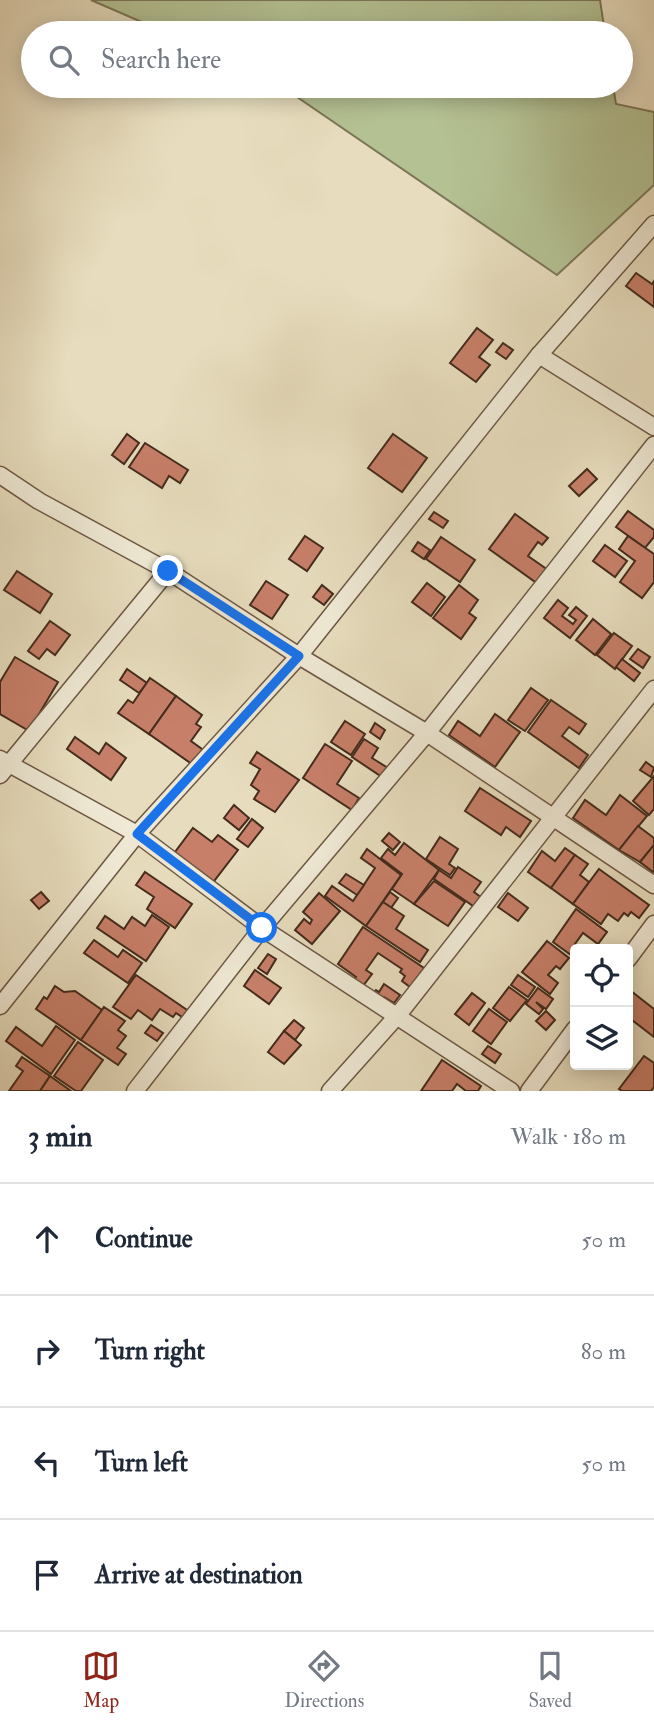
<!DOCTYPE html>
<meta charset="utf-8">
<style>
:root{--surface:#fff;--page:#f6f6f7;--text:#1f2937;--muted:#747a83;--line:#e0e1e3;--accent:#8f2418}
body{margin:0;font-family:"IM FELL Double Pica",serif;background:var(--page);color:var(--text)}
.controls{position:absolute;right:21px;bottom:21px;display:grid;overflow:hidden;border-radius:7px;box-shadow:0 4px 18px #0003}
.controls button{width:63px;height:63px;display:grid;place-items:center;padding:0;border:0;border-bottom:2px solid var(--line);background:var(--surface);color:var(--text);font:35px sans-serif}
.stop{position:absolute;width:21px;height:21px;margin:-16px;border:5px solid #1a73e8;border-radius:50%;background:#fff}
.stop.end{background:#1a73e8;border-color:#fff;box-shadow:0 2px 7px #0008}
.list{margin:0;padding:0;list-style:none}
h2{display:flex;justify-content:space-between;align-items:center;height:91px;margin:0;padding:0 28px;font-size:30px}
h2 small{font-size:23px;font-weight:400;color:var(--muted)}
.list li{display:grid;grid-template-columns:46px 1fr auto;gap:21px;align-items:center;box-sizing:border-box;height:112px;padding:0 28px;border-top:2px solid var(--line)}
.list b{display:block;font-size:26px;white-space:nowrap}
.list em{font-size:23px;font-style:normal;color:var(--muted)}
.icon{flex:none;width:38px;height:38px;fill:none;stroke:currentColor;stroke-width:2;stroke-linecap:round;stroke-linejoin:round}
.map{position:relative;flex:none;width:654px;height:1091px;overflow:hidden}
.search{position:absolute;background:var(--surface);box-shadow:0 4px 18px #0003;left:21px;right:21px;top:21px;height:77px;display:flex;align-items:center;gap:18px;box-sizing:border-box;padding:0 24px;border-radius:38px;color:var(--muted);font-size:26px}
.sheet{height:539px;background:var(--surface)}
nav{display:flex;justify-content:space-around;align-items:center;box-sizing:border-box;height:98px;border-top:2px solid var(--line);background:var(--surface);font-size:19px;color:var(--muted)}
nav a{display:grid;justify-items:center;gap:4px}
nav .on{color:var(--accent)}
.map>svg:first-child{display:block}
</style>
<div class="map">
<svg width="654" height="1091" viewBox="0 0 654 1091">
<rect width="100%" height="100%" fill="#e7ddbe"/>
<filter id="stains"><feTurbulence type="fractalNoise" baseFrequency=".00286" numOctaves="4"/><feColorMatrix values="0 0 0 0 .2 0 0 0 0 .09 0 0 0 0 .02 0 0 0 .5 -.17"/></filter>
<radialGradient id="worn" r=".72"><stop offset=".6" stop-color="#630" stop-opacity="0"/><stop offset="1" stop-color="#630" stop-opacity=".3"/></radialGradient>
<g fill="#b4c193" stroke="#7c7658" stroke-width="2">
<path d="M91,0H600L605,33H167Z"/>
<path d="M281,86H613L616,104L654,112V185L557,275Z"/>
</g>
<g fill="#c77f69" stroke="#442b1c" stroke-width="2">
<path d="M636,273L652,284L654,281V307L626,286Z"/>
<path d="M477,328L493,340L479,357L490,365L476,382L450,363Z"/>
<path d="M503,343L513,350L506,359L496,352Z"/>
<path d="M127,434L139,443L124,464L112,455Z"/>
<path d="M393,434L427,458L402,492L368,468Z"/>
<path d="M145,443L188,470L180,483L169,476L162,488L129,467Z"/>
<path d="M587,469L597,479L579,496L569,486Z"/>
<path d="M628,511L654,530V537L645,548L616,527Z"/>
<path d="M434,512L448,521L443,528L429,519Z"/>
<path d="M515,514L548,538L542,545L538,542L528,556L548,570L538,584L489,549Z"/>
<path d="M305,536L323,548L307,571L289,559Z"/>
<path d="M628,536L654,554V582L642,598L620,582L635,561L619,549Z"/>
<path d="M441,537L475,560L460,582L426,559Z"/>
<path d="M418,542L430,550L424,559L412,551Z"/>
<path d="M605,545L627,561L615,577L593,561Z"/>
<path d="M17,571L52,594L40,613L4,590Z"/>
<path d="M266,581L288,595L272,619L250,605Z"/>
<path d="M427,583L445,597L431,616L412,602Z"/>
<path d="M322,585L333,594L324,605L313,597Z"/>
<path d="M459,585L478,600L469,613L476,618L461,639L433,618Z"/>
<path d="M558,600L568,608L562,616L573,624L576,620L569,615L576,607L587,616L570,638L544,618Z"/>
<path d="M593,619L611,634L595,655L576,640Z"/>
<path d="M50,621L70,635L55,655L47,649L39,659L28,651Z"/>
<path d="M614,633L632,646L615,669L597,655Z"/>
<path d="M638,649L650,657L643,668L630,659Z"/>
<path d="M15,657L58,682L29,731L0,714V682Z"/>
<path d="M622,659L640,673L634,681L616,667Z"/>
<path d="M127,669L147,683L139,693L120,680Z"/>
<path d="M150,678L176,696L149,734L118,713L128,700L133,703Z"/>
<path d="M531,688L548,700L525,731L508,720Z"/>
<path d="M176,696L202,715L196,724L201,727L191,741L206,752L196,767L149,734Z"/>
<path d="M551,700L586,724L579,734L569,727L562,736L588,755L579,768L528,732Z"/>
<path d="M495,714L520,732L495,767L449,735L458,721L480,736Z"/>
<path d="M345,721L365,734L351,755L331,742Z"/>
<path d="M375,723L385,730L380,739L370,732Z"/>
<path d="M75,737L99,754L106,743L126,758L111,780L67,749Z"/>
<path d="M364,739L378,748L372,758L388,768L382,777L352,757Z"/>
<path d="M325,744L352,761L337,784L359,798L352,810L303,778Z"/>
<path d="M257,752L299,780L275,812L254,799L259,791L251,785L260,769L250,763Z"/>
<path d="M646,762L654,768L651,777L640,770Z"/>
<path d="M654,776V809L649,815L633,801Z"/>
<path d="M480,788L531,821L520,837L506,827L501,835L465,811Z"/>
<path d="M620,795L647,816L619,850L573,818L585,800L606,815Z"/>
<path d="M234,805L249,818L239,830L224,818Z"/>
<path d="M252,819L263,828L248,847L237,839Z"/>
<path d="M638,826L654,838V845L640,862L619,850Z"/>
<path d="M193,828L212,842L218,835L238,850L211,885L172,856Z"/>
<path d="M389,833L400,842L393,850L382,841Z"/>
<path d="M440,837L458,849L449,864L455,868L450,875L426,859Z"/>
<path d="M404,843L439,870L414,904L392,889L402,874L381,858L388,849L395,855Z"/>
<path d="M654,845V870L653,872L640,862Z"/>
<path d="M565,848L575,855L551,888L528,872L542,851L555,861Z"/>
<path d="M367,849L401,875L366,926L325,896L332,886L353,901L375,868L361,858Z"/>
<path d="M575,855L588,864L580,875L589,882L573,904L551,888Z"/>
<path d="M458,867L481,882L474,892L482,898L476,908L434,879L439,870L451,878Z"/>
<path d="M599,869L649,905L639,918L631,912L628,916L624,913L618,921L608,914L601,924L573,904Z"/>
<path d="M145,872L192,904L175,928L147,909L154,897L136,885Z"/>
<path d="M346,874L364,885L357,895L339,883Z"/>
<path d="M434,881L465,902L448,926L414,904Z"/>
<path d="M41,892L49,901L39,909L31,900Z"/>
<path d="M390,892L398,898L391,908L383,902Z"/>
<path d="M319,893L340,911L312,944L295,930L304,919L310,924L312,920L303,912Z"/>
<path d="M508,893L528,908L518,921L498,907Z"/>
<path d="M383,902L404,916L396,929L428,950L420,962L366,926Z"/>
<path d="M576,909L607,932L598,944L583,933L575,944L583,949H575V958L553,942Z"/>
<path d="M152,915L169,927L146,961L97,928L105,916L124,929L132,917L145,926Z"/>
<path d="M363,927L424,968L410,987L402,981L405,976L400,972L402,969L378,953L366,970L372,974L363,986L354,980L356,977L338,964Z"/>
<path d="M94,940L118,957L123,950L142,963L128,983L84,953Z"/>
<path d="M547,941L569,958L560,969L556,966L548,975L558,983L550,994L522,972Z"/>
<path d="M268,954L276,959L267,974L258,968Z"/>
<path d="M255,970L281,988L269,1004L244,986Z"/>
<path d="M136,975L190,1012L185,1019L176,1013L173,1017L160,1009L152,1020L138,1010L131,1019L113,1007Z"/>
<path d="M518,975L535,987L528,997L511,985Z"/>
<path d="M384,984L400,995L394,1003L384,997L382,1000L373,994L376,990L379,992Z"/>
<path d="M55,986L64,992L75,991L102,1010L81,1040L36,1009L44,997L47,999Z"/>
<path d="M509,987L527,1000L510,1021L493,1008Z"/>
<path d="M538,988L553,999L546,1009L536,1002L543,1009L539,1014L526,1004Z"/>
<path d="M631,991L654,1009V1037L628,1017V995Z"/>
<path d="M472,993L485,1003L469,1025L455,1014Z"/>
<path d="M104,1007L125,1021L118,1030L126,1036L117,1048L126,1054L118,1065L81,1040Z"/>
<path d="M489,1009L507,1022L491,1044L473,1031Z"/>
<path d="M546,1011L555,1020L546,1030L536,1021Z"/>
<path d="M294,1020L304,1028L295,1040L284,1031Z"/>
<path d="M151,1025L163,1033L157,1041L145,1033Z"/>
<path d="M56,1026L75,1040L51,1074L6,1041L16,1027L42,1046Z"/>
<path d="M284,1031L301,1045L284,1064L268,1052Z"/>
<path d="M78,1042L103,1060L81,1091H76L54,1076Z"/>
<path d="M488,1046L501,1054L495,1063L482,1054Z"/>
<path d="M644,1056L654,1063V1087L651,1091H622L619,1089Z"/>
<path d="M22,1057L50,1076L40,1091H9L23,1071L16,1066Z"/>
<path d="M442,1060L481,1086L478,1091H466L457,1084L452,1091H421Z"/>
<path d="M50,1076L71,1091H40Z"/>
</g>
<g fill="none" stroke-linecap="round" stroke-linejoin="round">
<g stroke="#6d5844" stroke-width="19">
<g id="street">
<path d="M539,355L654,427"/>
<path d="M0,475L39,501L168,571L299,656L539,355L654,224"/>
<path d="M0,759L137,834L299,656L427,733L654,885"/>
<path d="M0,775L168,571"/>
<path d="M628,959L654,924"/>
<path d="M0,1006L137,834L262,928L511,1091"/>
<path d="M135,1091L262,928L427,733L654,445"/>
<path d="M330,1091L398,1015L654,689"/>
<path d="M529,1091L575,1029"/>
</g>
</g>
<use href="#street" stroke="#efe9d5" stroke-width="16"/>
</g>
<g fill="none" stroke-linecap="round" stroke-linejoin="round">
<path stroke="#1a73e8" stroke-width="9" d="M168,571L299,656L137,834L262,928"/>
</g>
<rect width="100%" height="100%" filter="url(#stains)"/>
<rect width="100%" height="100%" fill="url(#worn)"/>
</svg>
<div class="controls">
<button><svg class="icon" aria-label="locate" viewBox="0 0 24 24"><circle cx="12" cy="12" r="6"/><path d="M12 2v4M12 18v4M2 12h4M18 12h4"/></svg></button>
<button><svg class="icon" aria-label="layers" viewBox="0 0 24 24"><path d="M12 4l9 5-9 5-9-5zM3 14l9 5 9-5"/></svg></button>
</div>
<div class="stop" style="left:262px;top:928px"></div>
<div class="stop end" style="left:168px;top:571px"></div>
<div class="search"><svg class="icon" aria-label="search" viewBox="0 0 24 24"><circle cx="10" cy="10" r="6"/><path d="M15 15l6 6"/></svg>Search here</div>
</div>
<section class="sheet">
<h2>3 min<small>Walk · 180 m</small></h2>
<ul class="list">
<li><svg class="icon" aria-label="ahead" viewBox="0 0 24 24"><path d="M12 20V5M6 11l6-6 6 6"/></svg><div><b>Continue</b></div><em>50 m</em></li>
<li><svg class="icon" aria-label="right" viewBox="0 0 24 24"><path d="M7 20v-9h11M14 6l5 5-5 5"/></svg><div><b>Turn right</b></div><em>80 m</em></li>
<li><svg class="icon" aria-label="left" viewBox="0 0 24 24"><path d="M17 20v-9H6M10 6l-5 5 5 5"/></svg><div><b>Turn left</b></div><em>50 m</em></li>
<li><svg class="icon" aria-label="arrive" viewBox="0 0 24 24"><path d="M6 21V4h12l-3 4 3 4H6"/></svg><div><b>Arrive at destination</b></div></li>
</ul>
</section>
<nav>
<a class="on"><svg class="icon" aria-label="map" viewBox="0 0 24 24"><path d="M3 6l6-2 6 2 6-2v14l-6 2-6-2-6 2zM9 4v14M15 6v14"/></svg>Map</a>
<a><svg class="icon" aria-label="directions" viewBox="0 0 24 24"><path d="M12 3l9 9-9 9-9-9zM9 14v-3h6M13 9l2 2-2 2"/></svg>Directions</a>
<a><svg class="icon" aria-label="saved" viewBox="0 0 24 24"><path d="M7 4h10v16l-5-4-5 4z"/></svg>Saved</a>
</nav>
